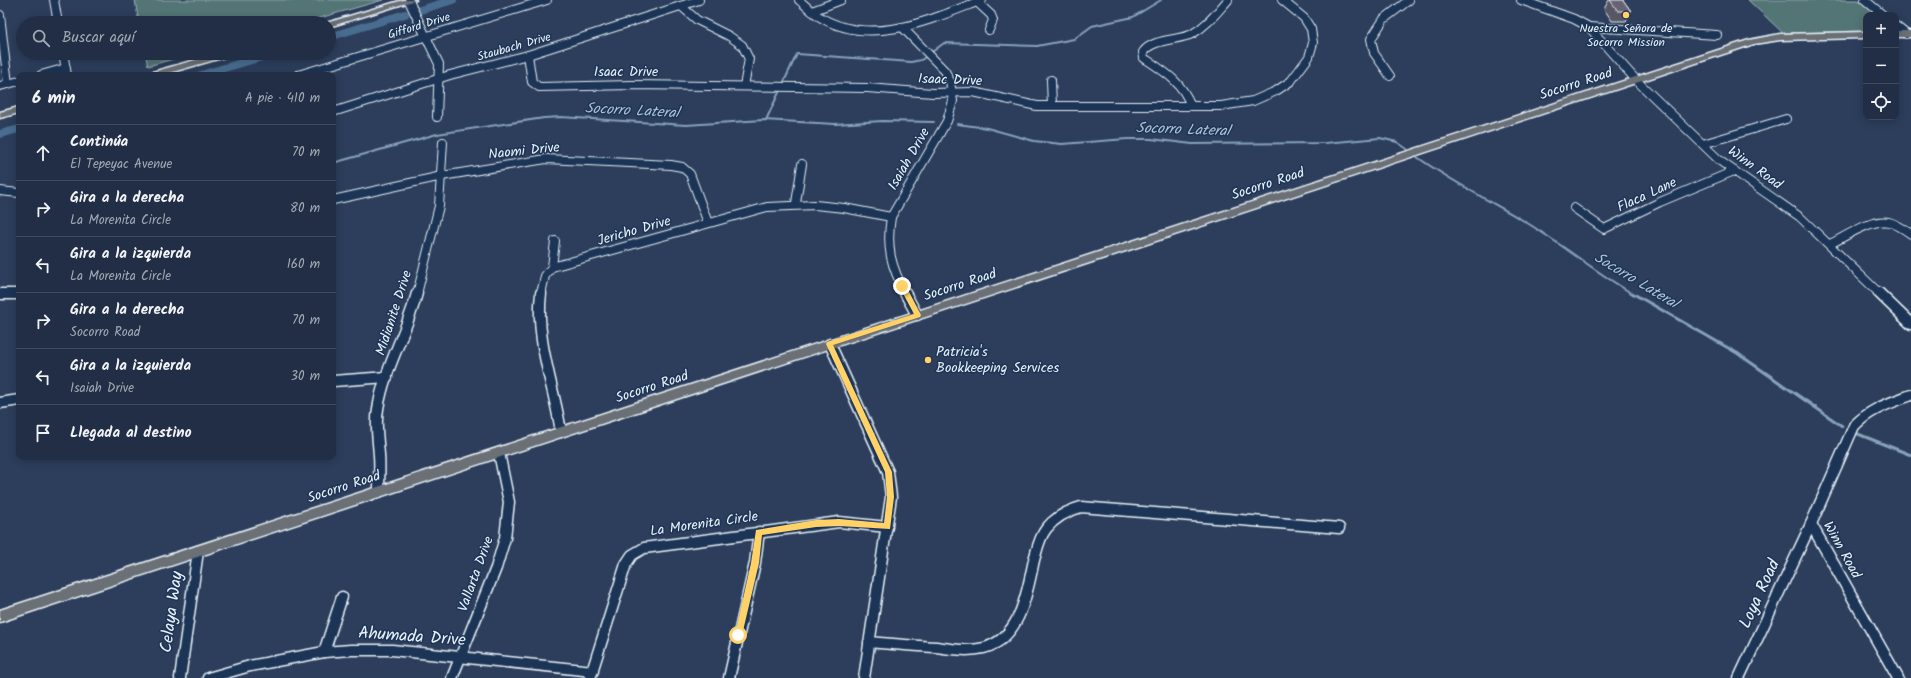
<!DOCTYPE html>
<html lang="es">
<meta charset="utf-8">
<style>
:root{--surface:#212e45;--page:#29364c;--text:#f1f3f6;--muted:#a2a8b3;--line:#3e4a5e}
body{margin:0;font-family:Kalam,sans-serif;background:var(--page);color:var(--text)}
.controls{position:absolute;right:12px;top:12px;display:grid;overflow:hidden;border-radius:8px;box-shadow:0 2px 10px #0003}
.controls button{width:36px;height:36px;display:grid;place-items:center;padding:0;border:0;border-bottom:1px solid var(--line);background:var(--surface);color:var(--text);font:20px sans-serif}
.stop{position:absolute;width:12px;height:12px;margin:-9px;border:3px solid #ffd166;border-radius:50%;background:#fff}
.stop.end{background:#ffd166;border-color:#fff;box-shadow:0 1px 4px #0008}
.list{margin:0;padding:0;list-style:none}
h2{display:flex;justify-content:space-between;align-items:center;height:52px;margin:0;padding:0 16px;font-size:17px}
h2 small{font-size:13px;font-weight:400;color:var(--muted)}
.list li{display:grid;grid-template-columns:26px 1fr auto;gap:12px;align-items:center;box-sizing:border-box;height:56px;padding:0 16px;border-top:1px solid var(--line)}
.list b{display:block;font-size:15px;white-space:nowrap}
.list p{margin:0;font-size:13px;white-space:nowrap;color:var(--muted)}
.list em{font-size:13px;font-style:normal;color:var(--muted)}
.icon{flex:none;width:22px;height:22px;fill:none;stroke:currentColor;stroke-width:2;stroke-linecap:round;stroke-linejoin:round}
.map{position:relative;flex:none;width:1911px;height:678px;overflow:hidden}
.search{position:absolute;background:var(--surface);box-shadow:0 2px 10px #0003;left:16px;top:16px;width:320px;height:44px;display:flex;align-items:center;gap:10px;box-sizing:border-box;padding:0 14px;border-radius:22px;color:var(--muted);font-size:15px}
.panel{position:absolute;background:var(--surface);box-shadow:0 2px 10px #0003;left:16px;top:72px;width:320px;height:388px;border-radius:8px}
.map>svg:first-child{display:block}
</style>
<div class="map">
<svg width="1911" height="678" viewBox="0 0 1911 678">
<rect width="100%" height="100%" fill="#2c3e5c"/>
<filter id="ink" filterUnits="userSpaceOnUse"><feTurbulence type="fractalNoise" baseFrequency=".025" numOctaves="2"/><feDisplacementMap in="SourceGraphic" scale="8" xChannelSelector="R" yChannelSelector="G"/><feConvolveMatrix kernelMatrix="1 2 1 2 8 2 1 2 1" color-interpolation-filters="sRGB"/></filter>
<g filter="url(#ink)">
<g fill="#537474" stroke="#9eb2b6">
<path d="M135,0H383L302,23H139Z"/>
<path d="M1748,0H1859L1877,15H1866V31L1783,33Z"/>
<path d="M145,53H195L148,66Z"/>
</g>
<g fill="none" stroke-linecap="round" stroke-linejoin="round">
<g stroke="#88a2ba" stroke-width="2">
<path d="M932,52L944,43L1037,46L1074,39L1092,26L1133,17L1161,0"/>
<path d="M766,120L797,54L911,62L921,60L927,56"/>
<path d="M957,124L987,128L1034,141L1062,144L1127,139H1151L1192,144L1325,143L1380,138L1397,142L1407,149"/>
<path d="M1417,157C1451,181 1488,200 1524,221C1562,244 1595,272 1633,294"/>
<path d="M333,163L437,134L544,118L561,117L686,125L763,120L835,124L882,121L934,122"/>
</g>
<g stroke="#88a2ba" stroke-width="3">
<path d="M1632,293L1737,353L1842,426"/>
<path d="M1858,434L1911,455"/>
</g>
<g stroke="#486d90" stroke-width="8">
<path d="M420,10L453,0"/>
<path d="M329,37L405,14"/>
<path d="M201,75L275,53"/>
<path d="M0,134L19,129"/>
</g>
<g stroke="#e8f1f8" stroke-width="10">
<g id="minor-far1">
<path d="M54,0L58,23"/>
<path d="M799,0C806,6 813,13 820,17C871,48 932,19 982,0"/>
<path d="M1521,0L1574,19L1589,27L1636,80L1720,161L1800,217L1880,294"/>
<path d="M1865,0L1883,15"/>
<path d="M409,1L439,64L437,117"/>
<path d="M977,2L991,15L993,20L989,30"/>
<path d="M681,6L697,20L729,36L742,45L749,59L744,86"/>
<path d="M812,11L841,0"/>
<path d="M0,15L8,84"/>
<path d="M1896,26L1906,34"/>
<path d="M902,27L945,71L950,81L953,101L947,121L891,217C886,248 891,267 906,294"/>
<path d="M1589,27L1717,35"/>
<path d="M63,53L67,75"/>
<path d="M528,55L532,82L539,87L633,85L867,88L933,93L973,92L1037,106H1221L1253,101L1276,91L1291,81L1309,57L1313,43L1311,29L1304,18L1282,0"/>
<path d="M41,75L66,68"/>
<path d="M298,75L547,0"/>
<path d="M1390,76L1374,53L1371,39L1384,19L1409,0"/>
<path d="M1051,80L1052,106"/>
<path d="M0,86L19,81"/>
<path d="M1191,106C1182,82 1165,72 1144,58L1143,52C1154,38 1177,41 1192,34C1207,26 1217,12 1228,0"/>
<path d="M333,112L450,75L528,55L699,0"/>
<path d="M1703,144L1786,119"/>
<path d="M0,191L19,193"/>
<path d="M333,200L442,176L546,159L671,165L682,167L690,174L708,223"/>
<path d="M796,203L802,164"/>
<path d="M1574,208L1604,229L1660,202L1734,171"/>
<path d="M1830,244C1845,237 1872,218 1889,222C1897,224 1904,229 1911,234"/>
<path d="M552,267L555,241"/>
<path d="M417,294L439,206L443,142"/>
<path d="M541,294L545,276L552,267L767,207L815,205L844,208L891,217"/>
</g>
</g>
<g stroke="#e8f1f8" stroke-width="13">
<g id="minor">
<path d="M541,293C535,341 554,385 561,432"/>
<path d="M905,293L917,315"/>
<path d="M1879,293L1911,324"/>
<path d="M0,294H19"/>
<path d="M830,344L888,472L891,497L864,678"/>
<path d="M333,381L387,377"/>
<path d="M0,403L19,400"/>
<path d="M379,492C379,480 380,467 379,455C378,439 375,425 378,409C384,369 407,332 417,293"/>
<path d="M869,642C891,644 913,646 936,647C951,649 968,652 984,648C1021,638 1027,592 1034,560C1037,550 1039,538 1046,529C1055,517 1067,511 1081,507L1339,528"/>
<path d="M324,652L342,597"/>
<path d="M180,678L198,551"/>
<path d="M208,678L250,666L324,652L351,650H392L593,671"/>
<path d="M452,678L496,568L505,538L509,502L499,453"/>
<path d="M590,678L626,564L632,555L644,548L839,522L887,527"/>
<path d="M729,678L755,563L759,532"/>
<path d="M1739,678L1811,524"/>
<path d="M1898,678L1811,524L1854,426C1870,409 1890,403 1911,395"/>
</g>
</g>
<g stroke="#e8f1f8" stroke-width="3">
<g id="major">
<path d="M403,0H416L332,26H329V23H326Z"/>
<rect x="1896" y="31" width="15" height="6"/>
<path d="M1866,32V38L1780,40L1754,44L0,622V610L1749,40L1780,34Z"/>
<path d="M220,53H233L232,55L162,75H148L149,73Z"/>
<path d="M19,107V113L0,118V112Z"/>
</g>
</g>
<use href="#minor-far1" stroke="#1d3557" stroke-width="8"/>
<use href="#minor" stroke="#1d3557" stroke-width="10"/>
<use href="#major" fill="#6a7074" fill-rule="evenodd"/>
</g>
<path fill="#595662" stroke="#e8f1f8" d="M1609,0H1623L1631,11L1626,21H1612L1604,9Z"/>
<path fill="#676472" stroke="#e8f1f8" d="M1610,0H1623L1631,11H1618Z"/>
</g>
<path fill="#ffd166" d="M902,284L906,286L921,315L920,317L833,345L892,472L894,497L890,529L839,526L816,527L762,535L759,563L742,635L741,638H736L735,635L751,563L756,530L816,520L839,519L884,523L887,497L885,472L826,344L827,342L914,314L899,286Z"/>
<g fill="#ffd166" stroke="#1d3557" stroke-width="1.5">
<circle cx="1626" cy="15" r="4"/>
<circle cx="928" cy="360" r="4"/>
</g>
<g text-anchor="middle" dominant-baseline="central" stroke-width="3" stroke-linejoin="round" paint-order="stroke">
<g font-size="12" fill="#e8f1f8" stroke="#1d3557">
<text transform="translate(419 26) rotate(-17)">Gifford Drive</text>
<text transform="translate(514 47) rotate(-16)">Staubach Drive</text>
</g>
<g font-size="12" fill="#e8f1f8" stroke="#1d3557">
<text x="1626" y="28">Nuestra Señora de<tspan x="1626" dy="14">Socorro Mission</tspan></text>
</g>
<g font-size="14" fill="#e8f1f8" stroke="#1d3557">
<text x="626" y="72">Isaac Drive</text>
<text transform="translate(950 80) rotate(2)">Isaac Drive</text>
<text transform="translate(1576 84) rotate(-18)">Socorro Road</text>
<text transform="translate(524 151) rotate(-6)">Naomi Drive</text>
<text transform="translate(909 159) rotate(-60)">Isaiah Drive</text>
<text transform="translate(1755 168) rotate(36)">Winn Road</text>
<text transform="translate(1268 184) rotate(-18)">Socorro Road</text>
<text transform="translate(1647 195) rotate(-25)">Flaca Lane</text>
<text transform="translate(634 231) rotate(-16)">Jericho Drive</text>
<text transform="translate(960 285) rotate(-18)">Socorro Road</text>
<text transform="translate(394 313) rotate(-72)">Midianite Drive</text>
<text transform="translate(652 387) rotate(-18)">Socorro Road</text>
<text transform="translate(344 487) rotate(-18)">Socorro Road</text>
<text transform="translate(704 524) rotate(-8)">La Morenita Circle</text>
<text transform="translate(1842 550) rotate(61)">Winn Road</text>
<text transform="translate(476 574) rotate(-70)">Vallarta Drive</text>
</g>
<g font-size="14" fill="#e8f1f8" stroke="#1d3557" text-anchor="start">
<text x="936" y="352">Patricia's<tspan x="936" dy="16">Bookkeeping Services</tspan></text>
</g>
<g font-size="15" font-style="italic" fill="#b0c3d4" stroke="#1d3557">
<text transform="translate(632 111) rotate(3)">Socorro Lateral</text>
<text transform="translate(1183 130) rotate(2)">Socorro Lateral</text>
<text transform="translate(1636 281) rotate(31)">Socorro Lateral</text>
</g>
<g font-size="17" fill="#e8f1f8" stroke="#1d3557">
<text transform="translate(1760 594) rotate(-65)">Loya Road</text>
<text transform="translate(172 612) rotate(-82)">Celaya Way</text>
<text transform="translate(412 637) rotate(4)">Ahumada Drive</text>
</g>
</g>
</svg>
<div class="controls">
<button>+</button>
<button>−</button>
<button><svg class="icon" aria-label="locate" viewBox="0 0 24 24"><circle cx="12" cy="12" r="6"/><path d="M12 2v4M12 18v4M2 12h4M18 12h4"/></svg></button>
</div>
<div class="stop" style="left:738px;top:635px"></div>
<div class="stop end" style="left:902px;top:286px"></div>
<div class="search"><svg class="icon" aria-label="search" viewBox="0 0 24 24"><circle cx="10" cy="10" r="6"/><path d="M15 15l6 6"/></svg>Buscar aquí</div>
<section class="panel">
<h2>6 min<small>A pie · 410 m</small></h2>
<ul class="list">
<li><svg class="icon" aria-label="ahead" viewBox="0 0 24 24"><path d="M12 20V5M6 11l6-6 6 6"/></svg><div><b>Continúa</b><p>El Tepeyac Avenue</p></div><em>70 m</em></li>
<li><svg class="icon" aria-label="right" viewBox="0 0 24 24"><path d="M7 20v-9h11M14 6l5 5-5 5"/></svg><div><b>Gira a la derecha</b><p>La Morenita Circle</p></div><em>80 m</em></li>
<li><svg class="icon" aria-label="left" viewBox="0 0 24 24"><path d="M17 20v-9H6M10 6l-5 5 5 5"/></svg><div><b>Gira a la izquierda</b><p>La Morenita Circle</p></div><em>160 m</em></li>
<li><svg class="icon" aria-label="right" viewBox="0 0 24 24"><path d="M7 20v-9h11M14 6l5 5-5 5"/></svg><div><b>Gira a la derecha</b><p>Socorro Road</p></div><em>70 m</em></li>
<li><svg class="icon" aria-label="left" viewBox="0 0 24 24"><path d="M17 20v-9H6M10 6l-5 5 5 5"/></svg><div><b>Gira a la izquierda</b><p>Isaiah Drive</p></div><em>30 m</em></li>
<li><svg class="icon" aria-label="arrive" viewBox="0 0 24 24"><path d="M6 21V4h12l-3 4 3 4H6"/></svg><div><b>Llegada al destino</b></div></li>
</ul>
</section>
</div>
